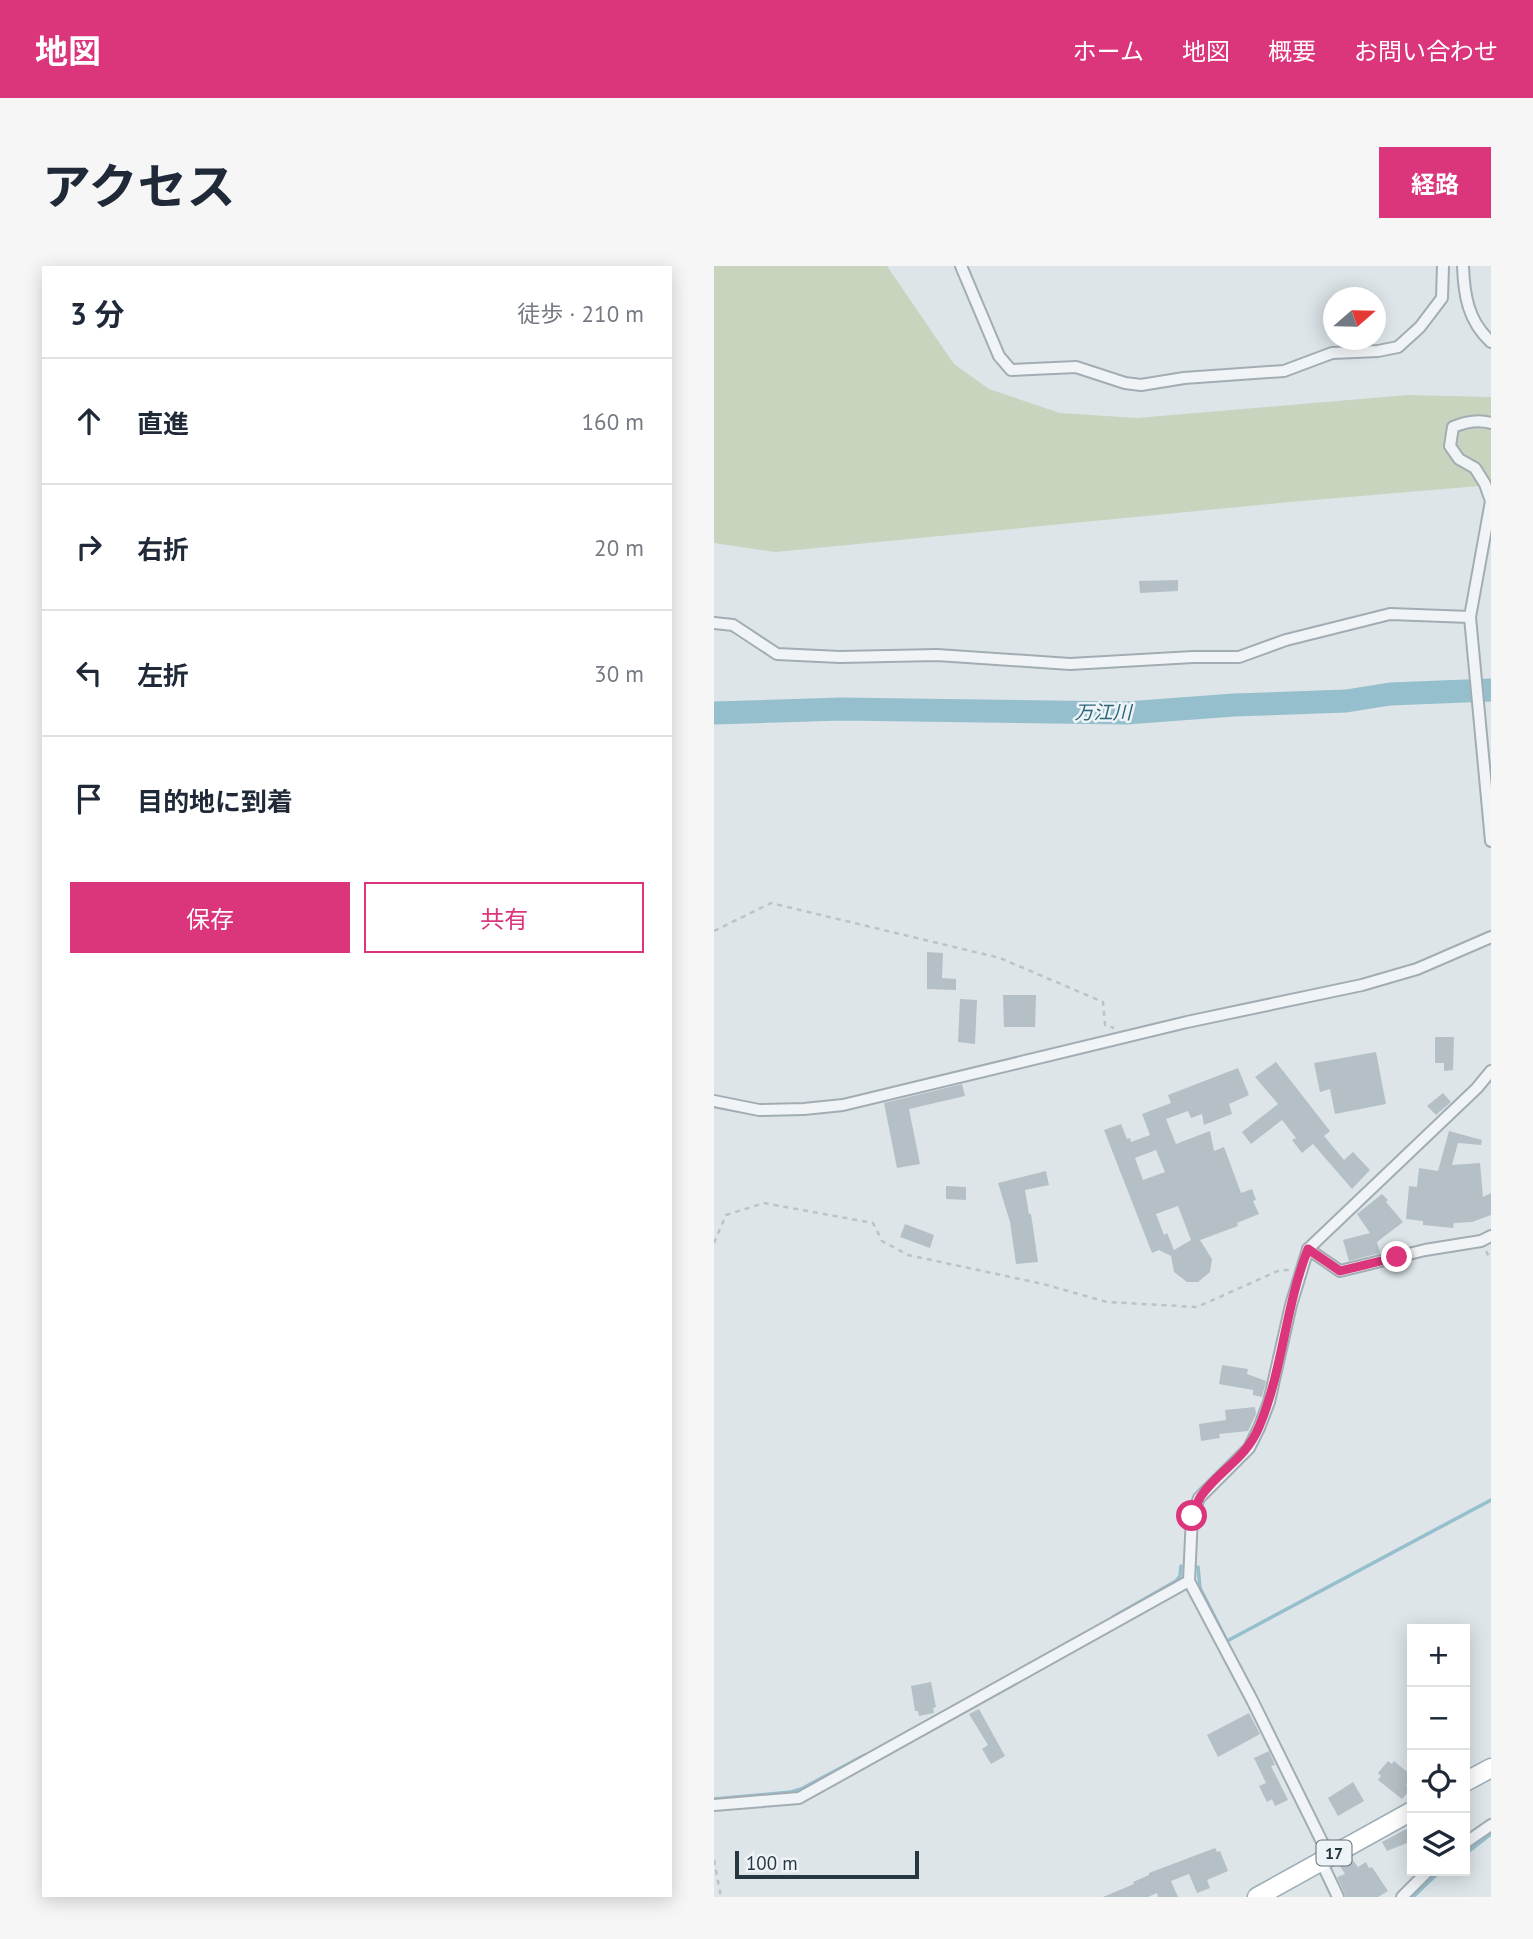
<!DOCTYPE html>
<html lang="ja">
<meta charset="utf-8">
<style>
:root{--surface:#fff;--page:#f6f6f7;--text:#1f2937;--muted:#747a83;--line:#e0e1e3;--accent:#db357b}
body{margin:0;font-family:"PT Sans","Noto Sans JP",sans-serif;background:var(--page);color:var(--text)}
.controls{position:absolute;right:21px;bottom:21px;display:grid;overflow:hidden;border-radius:0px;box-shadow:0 4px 18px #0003}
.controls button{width:63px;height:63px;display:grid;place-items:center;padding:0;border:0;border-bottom:2px solid var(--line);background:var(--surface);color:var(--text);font:35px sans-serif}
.compass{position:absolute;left:609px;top:21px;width:63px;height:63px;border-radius:50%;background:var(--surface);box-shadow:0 4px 18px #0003;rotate:70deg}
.scale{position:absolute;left:21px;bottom:18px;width:184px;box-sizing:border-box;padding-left:7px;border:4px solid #253741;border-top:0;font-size:19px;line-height:24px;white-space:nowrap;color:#253741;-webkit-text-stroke:5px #edf3f6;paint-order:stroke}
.stop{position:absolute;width:21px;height:21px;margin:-16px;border:5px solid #db357b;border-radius:50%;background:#fff}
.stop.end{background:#db357b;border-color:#fff;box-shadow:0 2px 7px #0008}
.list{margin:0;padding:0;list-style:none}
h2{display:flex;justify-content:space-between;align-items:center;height:91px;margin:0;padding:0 28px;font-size:30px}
h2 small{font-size:23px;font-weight:400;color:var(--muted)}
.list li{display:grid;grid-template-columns:46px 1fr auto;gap:21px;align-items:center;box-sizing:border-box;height:126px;padding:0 28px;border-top:2px solid var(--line)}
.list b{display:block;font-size:26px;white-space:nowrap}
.list em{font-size:23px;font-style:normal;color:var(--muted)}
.actions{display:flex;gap:14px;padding:21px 28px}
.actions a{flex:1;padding:16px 0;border:2px solid var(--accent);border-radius:0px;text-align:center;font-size:24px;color:var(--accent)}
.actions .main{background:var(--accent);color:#fff}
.icon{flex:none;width:38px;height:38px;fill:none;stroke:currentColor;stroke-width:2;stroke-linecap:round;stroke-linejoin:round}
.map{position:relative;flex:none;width:777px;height:1631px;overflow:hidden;border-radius:0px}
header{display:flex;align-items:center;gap:42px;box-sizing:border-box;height:98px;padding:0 35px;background:var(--accent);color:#fff}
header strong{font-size:33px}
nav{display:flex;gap:38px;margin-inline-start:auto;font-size:24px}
.intro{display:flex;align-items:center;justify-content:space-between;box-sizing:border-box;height:168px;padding:0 42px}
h1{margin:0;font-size:49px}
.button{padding:18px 32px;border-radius:0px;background:var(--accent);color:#fff;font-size:24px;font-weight:700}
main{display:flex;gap:42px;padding:0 42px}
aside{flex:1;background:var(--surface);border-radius:0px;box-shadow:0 4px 18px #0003}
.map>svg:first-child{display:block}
</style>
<header>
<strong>地図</strong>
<nav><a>ホーム</a><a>地図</a><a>概要</a><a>お問い合わせ</a></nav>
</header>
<div class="intro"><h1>アクセス</h1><a class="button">経路</a></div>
<main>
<aside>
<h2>3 分<small>徒歩 · 210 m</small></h2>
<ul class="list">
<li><svg class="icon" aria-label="ahead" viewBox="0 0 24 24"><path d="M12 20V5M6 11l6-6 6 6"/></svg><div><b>直進</b></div><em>160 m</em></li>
<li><svg class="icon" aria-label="right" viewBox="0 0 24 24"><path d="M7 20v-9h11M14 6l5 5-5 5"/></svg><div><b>右折</b></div><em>20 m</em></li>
<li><svg class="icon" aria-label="left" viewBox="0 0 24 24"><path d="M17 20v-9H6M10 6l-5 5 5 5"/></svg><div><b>左折</b></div><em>30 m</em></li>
<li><svg class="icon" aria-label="arrive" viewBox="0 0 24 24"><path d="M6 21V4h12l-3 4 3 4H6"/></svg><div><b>目的地に到着</b></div></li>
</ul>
<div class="actions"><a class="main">保存</a><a>共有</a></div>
</aside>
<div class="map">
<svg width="777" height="1631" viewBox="0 0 777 1631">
<rect width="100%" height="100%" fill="#dde5e9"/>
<path fill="#c9d4be" d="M0,0H173L240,98L275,123L346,147L423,152L693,129L777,131V219L576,236L61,286L0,277Z"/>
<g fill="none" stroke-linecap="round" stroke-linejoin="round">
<g stroke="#95bfcd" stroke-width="3.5">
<path d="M484,1301L486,1322L513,1375L777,1234"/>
<path d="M399,1351L462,1315L466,1310L467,1300"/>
<path d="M0,1533L77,1526L87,1523L151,1489"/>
<path d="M751,1588L777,1568"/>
<path d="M699,1631L726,1605"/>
</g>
<path stroke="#95bfcd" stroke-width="23" d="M0,447L127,443L412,447L520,439L632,435L676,428L777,424"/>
</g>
<g fill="#b4c0c6" fill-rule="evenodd">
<path d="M464,314V325L426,327L425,315Z"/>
<path d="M213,686L229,687L228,712L242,713V724L213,723Z"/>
<path d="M289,729H322L321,761H290Z"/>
<path d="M246,733L263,734L261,778L244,776Z"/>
<path d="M721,771H740L739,804L730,805V797H721Z"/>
<path d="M662,786L672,838L621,848L616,823L606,826L600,797Z"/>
<path d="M562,796L616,865L610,870L630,894L639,886L656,904L638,923L599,878L588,887L578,874L582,872L568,854L537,878L528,866L564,838L541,811Z"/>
<path d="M524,802L535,829L515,838L518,848L490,859L488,848L477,852L474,845L452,853L462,878L496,865L500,885L510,881L527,927L538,923L542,934L539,935L545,948L523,957L524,960L486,974L498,993L496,1006L484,1016H473L460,1006L457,990L445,984L438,987L390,864L407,858L413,873L416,872L417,876L436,869L428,848L457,837L454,829ZM442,884L451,906L429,914L421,892ZM464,940L477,974L460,984L453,967L450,969L442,948Z"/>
<path d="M248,818L251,830L195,843L206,898L183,902L170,837Z"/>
<path d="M729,827L737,836L722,849L713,840Z"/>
<path d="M735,865L768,874L767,879L744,877L738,899L766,897L769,931L777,927V949L758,956L740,957L739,962L709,959V955L692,953L695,920L703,921L705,902L724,905Z"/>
<path d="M332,905L335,919L311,924L315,948H317L324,996L302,998L296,956L284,917Z"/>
<path d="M232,920L252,921V934L232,933Z"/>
<path d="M668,928L674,934L672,936L689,956L663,976L666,987L635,995L629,974L656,967L643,948Z"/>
<path d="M191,958L220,969L216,982L186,971Z"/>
<path d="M508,1099L534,1103L533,1108L552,1115L548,1131L539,1129V1124L505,1118Z"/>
<path d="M541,1141L542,1148L534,1165L505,1168L506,1172L487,1175L485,1158L512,1154L511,1144Z"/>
<path d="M217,1416L222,1441L219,1442L220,1447L205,1450L204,1445H201L197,1420Z"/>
<path d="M265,1443L291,1490L277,1498L268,1483L274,1479L255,1448Z"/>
<path d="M535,1447L546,1468L504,1491L493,1469Z"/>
<path d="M555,1485L561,1499L557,1500L574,1534L561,1540L558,1533L553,1536L545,1520L552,1517L540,1492Z"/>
<path d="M674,1495L678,1498L680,1495L698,1510L692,1519L697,1523L688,1533L664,1514L667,1510L664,1507Z"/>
<path d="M639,1516L650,1535L624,1550L614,1532Z"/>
<path d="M698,1560V1575L673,1585L668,1576Z"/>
<path d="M501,1582L503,1586L506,1585L514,1605L493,1614L496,1622L483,1627L475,1608L457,1615L464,1631H444L443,1627L434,1631H389L420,1618L419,1616L435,1609V1607Z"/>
<path d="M638,1593L644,1601L652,1596L655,1602L658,1601L674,1625L664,1631H632L623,1611L631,1608L626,1600Z"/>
</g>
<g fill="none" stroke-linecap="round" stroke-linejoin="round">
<g stroke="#a2adb3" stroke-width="14">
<g id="street">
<path d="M247,0L285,90L297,104L362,101L411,117L427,119L470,112L570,105L618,87L664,85L684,81L706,61L728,32L729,0"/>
<path d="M749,0C750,29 754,55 777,76"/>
<path d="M777,157C764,153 751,156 739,161L736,180L745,193L761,202L771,218L777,235L756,351L777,575"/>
<path d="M0,357L19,359L63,388L126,391L223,389L356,398L479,391H525L572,374L676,348L756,351"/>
<path d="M0,835L45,844L90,843L129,839L473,756L648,719L703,703L777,671"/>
<path d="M594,983L626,1005L711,984L767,975L777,970"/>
<path d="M0,1539L85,1532L475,1315"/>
<path d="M751,1577L777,1559"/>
<path d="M615,1590L538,1434L475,1315L478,1250L485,1232L535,1182L545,1162L555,1136L577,1039L594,983L763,822L777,805"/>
<path d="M607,1595L624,1631"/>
<path d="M688,1631L714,1605"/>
</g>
</g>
<g stroke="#9cadb6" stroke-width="21">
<g id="primary">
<path d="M751,1516L777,1502"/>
<path d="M543,1631L698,1545"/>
</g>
</g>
<g stroke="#bcc3c8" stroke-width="2.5" stroke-dasharray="5 5" stroke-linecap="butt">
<path d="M0,665L57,637L286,692L389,736L391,759L400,762"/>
<path d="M0,977L12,949L50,937L159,957L168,975L194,989L329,1018L393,1036L483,1041L566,1004H576"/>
<path d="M772,985L777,994"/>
<path d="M0,1594L7,1631"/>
</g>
<use href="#street" stroke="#f1f4f7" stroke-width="10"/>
<use href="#primary" stroke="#fff" stroke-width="18"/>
</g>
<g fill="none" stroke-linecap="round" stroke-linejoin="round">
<path stroke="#db357b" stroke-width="9" d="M478,1250C481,1244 483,1236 487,1230C506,1203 531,1194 545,1161C569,1104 571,1041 594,983L626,1005L683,991"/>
</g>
<g text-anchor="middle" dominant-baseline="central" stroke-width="5" stroke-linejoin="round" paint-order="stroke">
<rect fill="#edf3f6" stroke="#616f77" stroke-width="2" x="602.5" y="1574.5" width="35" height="25" rx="5"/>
<g font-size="16" font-weight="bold" fill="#253741">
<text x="620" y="1587">17</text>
</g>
<g font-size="19" font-style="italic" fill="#2c6379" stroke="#edf3f6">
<text x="389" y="446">万江川</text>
</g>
</g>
</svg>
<div class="controls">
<button>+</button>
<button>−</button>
<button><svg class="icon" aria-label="locate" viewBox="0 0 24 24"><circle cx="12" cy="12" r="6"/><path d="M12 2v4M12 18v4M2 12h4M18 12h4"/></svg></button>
<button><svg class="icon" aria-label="layers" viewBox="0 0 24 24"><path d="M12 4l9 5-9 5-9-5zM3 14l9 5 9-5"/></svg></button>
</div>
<svg class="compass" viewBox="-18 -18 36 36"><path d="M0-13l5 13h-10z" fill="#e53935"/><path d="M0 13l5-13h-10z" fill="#747a83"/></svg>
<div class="scale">100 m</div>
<div class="stop" style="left:478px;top:1250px"></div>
<div class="stop end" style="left:683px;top:991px"></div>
</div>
</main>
